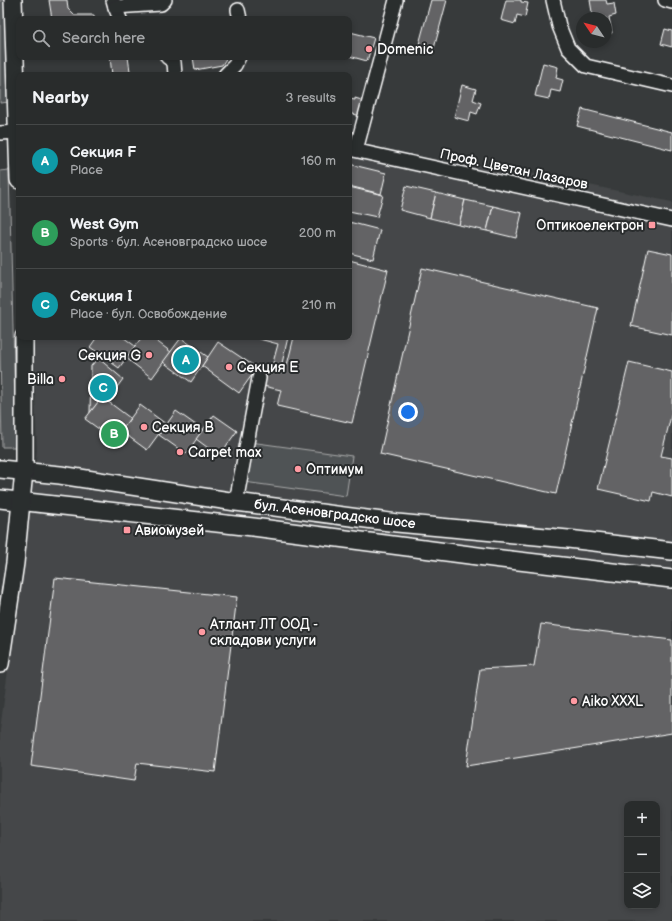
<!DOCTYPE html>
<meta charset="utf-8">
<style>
:root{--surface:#292c2c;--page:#353838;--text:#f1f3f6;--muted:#a5a7a9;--line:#454848;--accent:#d6ab8b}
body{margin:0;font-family:"Balsamiq Sans",sans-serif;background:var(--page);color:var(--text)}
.controls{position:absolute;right:12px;bottom:12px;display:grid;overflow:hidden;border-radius:8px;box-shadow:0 2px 6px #0003}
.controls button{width:36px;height:36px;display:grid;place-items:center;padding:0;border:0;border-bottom:1px solid var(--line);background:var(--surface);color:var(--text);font:20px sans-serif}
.compass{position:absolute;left:576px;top:12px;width:36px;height:36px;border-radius:50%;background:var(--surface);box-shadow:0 2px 6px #0003;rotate:305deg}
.you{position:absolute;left:408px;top:412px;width:14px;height:14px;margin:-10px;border:3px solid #fff;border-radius:50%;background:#1a73e8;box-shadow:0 0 0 6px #1a73e833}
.badge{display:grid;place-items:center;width:26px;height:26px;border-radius:50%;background:var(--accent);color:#fff;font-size:13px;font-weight:700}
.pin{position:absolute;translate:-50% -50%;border:2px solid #fff;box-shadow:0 1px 4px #0006}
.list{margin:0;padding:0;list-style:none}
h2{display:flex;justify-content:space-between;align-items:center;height:52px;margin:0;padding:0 16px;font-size:17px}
h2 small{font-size:13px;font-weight:400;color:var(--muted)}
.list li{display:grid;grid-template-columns:26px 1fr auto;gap:12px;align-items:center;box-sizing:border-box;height:72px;padding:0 16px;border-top:1px solid var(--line)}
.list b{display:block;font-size:15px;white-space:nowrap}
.list p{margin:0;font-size:13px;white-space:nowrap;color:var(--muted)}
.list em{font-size:13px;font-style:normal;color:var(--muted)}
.icon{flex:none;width:22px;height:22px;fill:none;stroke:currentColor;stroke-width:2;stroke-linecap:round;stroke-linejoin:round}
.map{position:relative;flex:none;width:672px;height:921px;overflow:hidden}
.search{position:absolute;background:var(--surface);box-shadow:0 2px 6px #0003;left:16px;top:16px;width:336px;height:44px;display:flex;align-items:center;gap:10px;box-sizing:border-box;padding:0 14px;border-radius:8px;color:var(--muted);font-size:15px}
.panel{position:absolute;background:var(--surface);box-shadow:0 2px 6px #0003;left:16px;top:72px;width:336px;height:268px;border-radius:8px}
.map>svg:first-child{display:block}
</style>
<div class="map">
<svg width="672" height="921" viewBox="0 0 672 921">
<rect width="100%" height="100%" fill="#373a3b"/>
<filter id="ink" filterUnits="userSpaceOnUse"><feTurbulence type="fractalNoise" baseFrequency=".025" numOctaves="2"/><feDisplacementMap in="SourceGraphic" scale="8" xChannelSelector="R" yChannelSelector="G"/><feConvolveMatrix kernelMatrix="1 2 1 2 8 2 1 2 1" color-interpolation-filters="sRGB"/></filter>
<g filter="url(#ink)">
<path fill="#444748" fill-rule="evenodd" d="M349,150L511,169L672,202V921H0V730L37,451L33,337H349ZM627,804H657V906H627Z"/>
<g fill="#505354" stroke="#a8a9aa">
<path d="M0,0H6L10,102L0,103Z"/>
<path d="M9,170L16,447H2L0,350V171Z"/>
<path d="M250,442L352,456L346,496L244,482Z"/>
</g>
<g fill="#636465" stroke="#fff">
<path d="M49,0H67L68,9L74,15H94V19H52Z"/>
<path d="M431,0H447L433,52L418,48Z"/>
<path d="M506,0H521V2L528,3L525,17L517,15L515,24L501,20Z"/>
<path d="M590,0H606L607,4L614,3L616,15L609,17L612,33L606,34V18H593Z"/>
<path d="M665,29L672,31V47L661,44Z"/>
<path d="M350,32L374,38L367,61L349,56Z"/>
<path d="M110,57H128L130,71L133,75H112Z"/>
<path d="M193,57H227L222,65L195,70Z"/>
<path d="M543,63L558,67L556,78L563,80L560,92L551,90L549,99L535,96Z"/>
<path d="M462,85L476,89L473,100L481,103L477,114L471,112L469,121L454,117Z"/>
<path d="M355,98L365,101L361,116L349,113V99L355,100Z"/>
<path d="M582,109L672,132V150L577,126Z"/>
<path d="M349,164L386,173L381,194L349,186Z"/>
<path d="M406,186L436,193L430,218L400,210Z"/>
<path d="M349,187L383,195L377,217L349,211Z"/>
<path d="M436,193L465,200L459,225L430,218Z"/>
<path d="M465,200L493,206L487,231L459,225Z"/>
<path d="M493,206L522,213L516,238L487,231Z"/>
<path d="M349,222L380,230L373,259L349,253Z"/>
<path d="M648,249L672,254V335L631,326Z"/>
<path d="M349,260L388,270L352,423L277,406L281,390L263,386L267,369L285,373L294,337H349Z"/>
<path d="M422,268L598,308L556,494L380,454Z"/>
<path d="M97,337H123L135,346L119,368L90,347Z"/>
<path d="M142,337H151L171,352L152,378L126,358Z"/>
<path d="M252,337H288L280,372L271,370L278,344Z"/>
<path d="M181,338L208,357L191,382L163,362Z"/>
<path d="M218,342L257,368L239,393L202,366Z"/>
<path d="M98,358L123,379L107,401L102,397L90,413L91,366Z"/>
<path d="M629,362L672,372V412L661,456L672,458V497L653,492L651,501L598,489Z"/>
<path d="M102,397L130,418L114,440L85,419Z"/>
<path d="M140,405L166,424L147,450L121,431Z"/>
<path d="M176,411L203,430L186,454L159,435Z"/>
<path d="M214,415L237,431L219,456L196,439Z"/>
<path d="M55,578L237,597L215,772L137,763L134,781L31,766Z"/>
<path d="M541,624L672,640V733L466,766L480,669L534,666Z"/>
</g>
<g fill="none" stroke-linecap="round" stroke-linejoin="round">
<g stroke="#fff" stroke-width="16">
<g id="minor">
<path d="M113,0L115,7L120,19"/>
<path d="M553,0L559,26L568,48L586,66L672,86"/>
<path d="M665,0L672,2"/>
<path d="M115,7L161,4L165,0"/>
<path d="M238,10L240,19"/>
<path d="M167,57L174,62L175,75"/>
<path d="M225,75L235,65L239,57"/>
<path d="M0,133L19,132"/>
<path d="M349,149L672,220"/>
<path d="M356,150L396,0"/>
<path d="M236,502L259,378"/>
</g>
</g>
<g stroke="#fff" stroke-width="20">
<g id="major">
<path d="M13,0L19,180"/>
<path d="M0,469L60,475L236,502L397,523L568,539L672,551"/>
<path d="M0,499L253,527L493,558L672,579"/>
<path d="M0,664L15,563L24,471V337"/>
</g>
</g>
<use href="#minor" stroke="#2a2d2e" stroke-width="13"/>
<use href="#major" stroke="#2a2d2e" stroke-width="17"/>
</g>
</g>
<g fill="#ff9aa2" stroke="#2a2d2e" stroke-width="1.5">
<circle cx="369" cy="49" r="4"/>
<rect x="648" y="221" width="8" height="8" rx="2"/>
<circle cx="149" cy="355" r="4"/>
<circle cx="229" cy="367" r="4"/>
<circle cx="62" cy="379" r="4"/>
<circle cx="144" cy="427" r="4"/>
<circle cx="180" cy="452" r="4"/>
<circle cx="298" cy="469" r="4"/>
<rect x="123" y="526" width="8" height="8" rx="2"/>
<circle cx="202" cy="632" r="4"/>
<circle cx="574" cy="701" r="4"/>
</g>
<g text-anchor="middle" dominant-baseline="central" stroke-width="4" stroke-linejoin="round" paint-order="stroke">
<g font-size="14" fill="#fff" stroke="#2a2d2e" text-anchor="start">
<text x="377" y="49">Domenic</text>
<text x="644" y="225" text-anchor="end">Оптикоелектрон</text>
<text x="141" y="355" text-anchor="end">Секция G</text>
<text x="237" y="367">Секция E</text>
<text x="54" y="379" text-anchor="end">Billa</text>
<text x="152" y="427">Секция B</text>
<text x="188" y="452">Carpet max</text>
<text x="306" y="469">Оптимум</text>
<text x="135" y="530">Авиомузей</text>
<text x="210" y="624">Атлант ЛТ ООД -<tspan x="210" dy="16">складови услуги</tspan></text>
<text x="582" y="701">Aiko XXXL</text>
</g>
<g font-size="14" fill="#fff" stroke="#2a2d2e">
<text transform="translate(514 169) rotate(12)">Проф. Цветан Лазаров</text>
<text transform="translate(335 514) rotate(7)">бул. Асеновградско шосе</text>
</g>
</g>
</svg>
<div class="controls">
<button>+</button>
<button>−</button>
<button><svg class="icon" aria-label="layers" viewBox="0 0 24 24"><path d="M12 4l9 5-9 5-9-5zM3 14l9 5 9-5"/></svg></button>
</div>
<svg class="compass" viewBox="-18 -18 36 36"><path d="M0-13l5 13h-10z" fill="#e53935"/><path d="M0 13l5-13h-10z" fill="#a5a7a9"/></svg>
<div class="you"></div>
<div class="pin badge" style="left:186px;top:360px;background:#0f9aa8">A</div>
<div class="pin badge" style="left:114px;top:434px;background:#2e9e5b">B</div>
<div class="pin badge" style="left:103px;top:388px;background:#0f9aa8">C</div>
<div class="search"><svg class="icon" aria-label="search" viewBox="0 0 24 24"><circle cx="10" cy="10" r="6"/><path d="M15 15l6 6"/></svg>Search here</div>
<section class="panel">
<h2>Nearby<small>3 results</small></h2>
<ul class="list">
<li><span class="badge" style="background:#0f9aa8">A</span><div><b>Секция F</b><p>Place</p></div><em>160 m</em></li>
<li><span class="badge" style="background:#2e9e5b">B</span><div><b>West Gym</b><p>Sports · бул. Асеновградско шосе</p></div><em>200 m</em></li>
<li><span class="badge" style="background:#0f9aa8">C</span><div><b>Секция I</b><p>Place · бул. Освобождение</p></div><em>210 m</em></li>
</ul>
</section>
</div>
